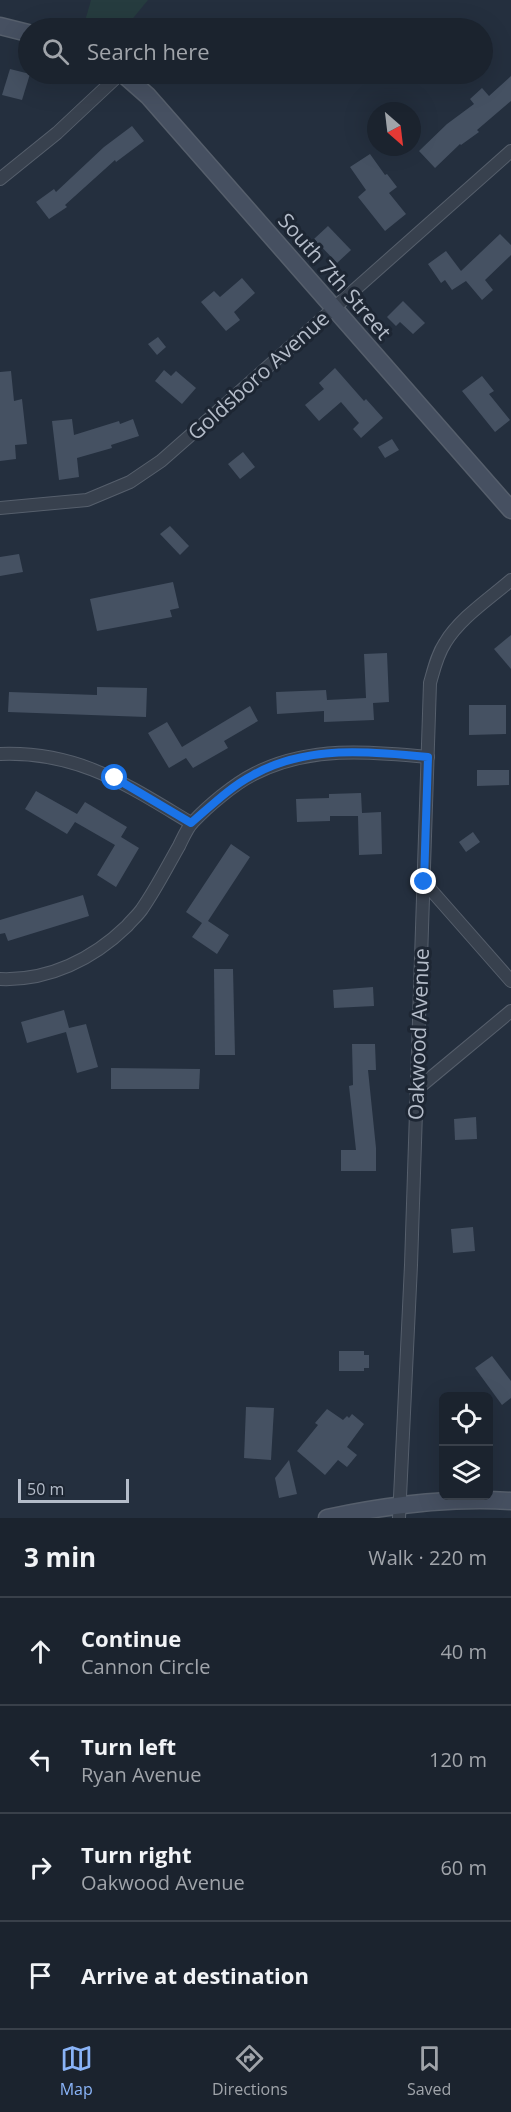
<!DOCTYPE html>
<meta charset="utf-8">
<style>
:root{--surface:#1b232e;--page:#282f3a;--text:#f1f3f6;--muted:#a0a4aa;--line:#39404a;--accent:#8ab4f8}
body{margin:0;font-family:"Open Sans",sans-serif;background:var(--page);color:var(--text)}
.controls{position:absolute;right:18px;bottom:18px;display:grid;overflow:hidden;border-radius:9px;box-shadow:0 6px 24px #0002}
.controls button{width:54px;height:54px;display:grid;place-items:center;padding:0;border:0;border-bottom:2px solid var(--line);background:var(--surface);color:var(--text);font:30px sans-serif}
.compass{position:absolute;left:367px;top:102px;width:54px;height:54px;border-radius:50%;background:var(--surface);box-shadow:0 6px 24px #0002;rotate:152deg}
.scale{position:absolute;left:18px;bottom:15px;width:111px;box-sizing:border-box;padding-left:6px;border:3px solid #b4bcc9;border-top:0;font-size:16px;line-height:21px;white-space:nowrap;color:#b4bcc9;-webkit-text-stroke:4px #1d2633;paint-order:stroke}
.stop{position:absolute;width:18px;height:18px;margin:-14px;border:4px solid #1a73e8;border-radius:50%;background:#fff}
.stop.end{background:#1a73e8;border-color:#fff;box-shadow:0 2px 6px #0008}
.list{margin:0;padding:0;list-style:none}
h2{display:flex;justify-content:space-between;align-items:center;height:78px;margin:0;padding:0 24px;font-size:26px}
h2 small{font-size:20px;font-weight:400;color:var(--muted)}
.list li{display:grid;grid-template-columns:39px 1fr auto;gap:18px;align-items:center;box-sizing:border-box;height:108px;padding:0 24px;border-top:2px solid var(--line)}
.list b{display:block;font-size:22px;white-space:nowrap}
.list p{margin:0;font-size:20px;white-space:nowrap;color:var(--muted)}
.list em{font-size:20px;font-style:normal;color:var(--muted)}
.icon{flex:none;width:33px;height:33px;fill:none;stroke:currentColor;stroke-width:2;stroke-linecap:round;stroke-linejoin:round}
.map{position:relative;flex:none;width:511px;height:1518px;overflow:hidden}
.search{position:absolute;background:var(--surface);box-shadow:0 6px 24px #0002;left:18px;right:18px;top:18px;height:66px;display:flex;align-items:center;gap:15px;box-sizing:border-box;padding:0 21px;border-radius:33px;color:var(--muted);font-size:22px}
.sheet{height:510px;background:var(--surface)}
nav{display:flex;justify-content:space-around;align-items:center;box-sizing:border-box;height:84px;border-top:2px solid var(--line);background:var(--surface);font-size:16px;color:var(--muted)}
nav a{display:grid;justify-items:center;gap:3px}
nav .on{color:var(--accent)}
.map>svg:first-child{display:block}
</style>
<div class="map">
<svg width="511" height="1518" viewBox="0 0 511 1518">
<rect width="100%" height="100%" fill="#242f3e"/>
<path fill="#263c3f" d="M91,0H148L125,28H112L85,21Z"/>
<g fill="#455162">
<path d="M10,69L30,74L22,100L2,95Z"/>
<path d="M511,76V101L477,130L479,132L461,145L460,144L435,168L419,151L447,124L474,104L470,99L482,88L489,96Z"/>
<path d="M132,126L144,141L116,162L115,160L65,205L67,207L49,219L36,202L54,189L56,192L104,147Z"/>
<path d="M370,154L385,175L387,174L397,187L389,193L406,214L385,231L358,197L366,190L350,167Z"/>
<path d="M328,226L351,250L337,263L314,239Z"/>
<path d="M500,234L511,245V255L485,280L493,290L482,300L466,281L452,290L445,280L441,283L428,264L446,251L461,271Z"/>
<path d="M242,278L255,293L234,312L240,320L226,331L201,302L214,291L220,297Z"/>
<path d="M403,301L425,323L413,334L400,322L396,326L387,317Z"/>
<path d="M158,337L166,347L157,355L148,344Z"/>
<path d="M335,368L364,401L366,399L383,418L361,438L353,429L359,423L341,402L319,421L305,405L324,389L319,383Z"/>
<path d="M164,370L171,376L176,371L196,388L182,404L155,381Z"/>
<path d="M11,371L14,401L22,399L27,444L15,445L16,459L0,461V372Z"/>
<path d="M482,376L494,391L489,394L510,420L495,432L462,391Z"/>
<path d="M72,419L74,435L119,421L120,424L133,419L139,436L111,445L112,448L77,458L79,477L59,480L52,421Z"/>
<path d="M392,439L399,450L385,458L378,447Z"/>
<path d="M243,452L255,467L240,479L228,464Z"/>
<path d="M170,526L189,546L180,555L160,534Z"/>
<path d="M19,554L23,572L0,576V557Z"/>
<path d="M173,582L179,608L170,610L172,617L97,631L90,599Z"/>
<path d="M511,635V669L494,649Z"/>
<path d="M387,653L389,702L373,703L374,720L324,722V711L277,714L276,692L326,690L327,700L366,698L364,654Z"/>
<path d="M97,687L147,688L146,717L8,712L9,692L97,695Z"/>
<path d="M469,705H506V734L469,735Z"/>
<path d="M250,706L258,721L224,741L228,748L193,768L186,758L169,768L148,733L167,722L182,747Z"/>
<path d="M477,770H509V785L477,786Z"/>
<path d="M36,791L77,814L85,802L127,827L121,837L139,848L116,887L97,875L115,845L75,822L67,834L25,809Z"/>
<path d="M361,793L362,813L381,812L382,854L359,855L358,816H330V821L297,822L296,799L329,798V794Z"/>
<path d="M473,832L480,842L466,852L459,842Z"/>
<path d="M231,844L250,857L208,921L229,935L217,954L192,937L202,923L186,912Z"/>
<path d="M83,895L89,916L8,941L5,933L0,934V920Z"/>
<path d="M214,969H233L235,1055H215Z"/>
<path d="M373,987L374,1006L334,1008L333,990Z"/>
<path d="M64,1010L69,1028L86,1024L98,1067L77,1073L66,1032L27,1043L21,1022Z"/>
<path d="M352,1044H375L376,1070H368L376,1148V1171H341V1150H356L349,1086L353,1085Z"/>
<path d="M111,1068L200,1069L199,1089H111Z"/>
<path d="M476,1117L477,1139L455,1140L454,1119Z"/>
<path d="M473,1227L475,1251L453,1253L451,1229Z"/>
<path d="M339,1351H364V1355H369V1368H364V1371H339Z"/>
<path d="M492,1356L511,1381V1398L502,1405L475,1368Z"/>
<path d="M246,1407L274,1408L271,1460L244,1458Z"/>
<path d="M327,1409L343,1420L347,1416L349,1418L352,1414L364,1424L347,1447L357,1455L347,1467L338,1460L325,1475L297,1451L318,1425L315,1423Z"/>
<path d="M289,1460L297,1494L279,1498L275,1478Z"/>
</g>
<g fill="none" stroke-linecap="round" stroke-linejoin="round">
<g stroke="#565f6c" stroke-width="14">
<g id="street">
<path d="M0,179L57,133L120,74"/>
<path d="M0,508L87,500L130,482L161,461L218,411L511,151"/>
<path d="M0,754C79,751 127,785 191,823"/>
<path d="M424,882L511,981"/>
<path d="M0,979C49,981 93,959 127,926C132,920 138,915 142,909C156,889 167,867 179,846C183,838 187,828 193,822C208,806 234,784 254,774C308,746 369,751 428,757"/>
<path d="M416,1090L511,1011"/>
<path d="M399,1518L411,1265L430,683C434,669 437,655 445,643C460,618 489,599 511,580"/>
</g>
</g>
<g stroke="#565f6c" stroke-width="19">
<g id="secondary">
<path d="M0,26L28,33"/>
<path d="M123,74L148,96L511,510"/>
<path d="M327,1518C388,1505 448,1497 511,1501"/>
</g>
</g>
<use href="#street" stroke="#38414e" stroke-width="12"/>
<use href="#secondary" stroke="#465061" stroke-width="16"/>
</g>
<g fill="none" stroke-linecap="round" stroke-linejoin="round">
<path stroke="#1a73e8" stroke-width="8" d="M115,778L191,823C211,806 230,787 253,775C306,745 370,751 428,757L424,882"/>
</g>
<g text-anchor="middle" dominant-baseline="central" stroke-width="6" stroke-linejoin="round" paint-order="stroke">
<g font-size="21" fill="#b4bcc9" stroke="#1d2633">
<text transform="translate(335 276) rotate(49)">South 7th Street</text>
<text transform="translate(258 375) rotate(-42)">Goldsboro Avenue</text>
<text transform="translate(418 1034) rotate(-88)">Oakwood Avenue</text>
</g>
</g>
</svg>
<div class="controls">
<button><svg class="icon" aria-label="locate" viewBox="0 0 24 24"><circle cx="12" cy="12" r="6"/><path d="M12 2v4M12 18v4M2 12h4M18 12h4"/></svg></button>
<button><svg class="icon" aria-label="layers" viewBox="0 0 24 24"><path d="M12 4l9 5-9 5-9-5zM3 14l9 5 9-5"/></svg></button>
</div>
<svg class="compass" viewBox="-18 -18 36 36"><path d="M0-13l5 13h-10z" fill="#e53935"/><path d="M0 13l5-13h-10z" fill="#a0a4aa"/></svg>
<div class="scale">50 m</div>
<div class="stop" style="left:115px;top:778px"></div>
<div class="stop end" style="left:424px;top:882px"></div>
<div class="search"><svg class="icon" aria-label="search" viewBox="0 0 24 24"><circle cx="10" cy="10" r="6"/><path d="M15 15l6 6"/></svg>Search here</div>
</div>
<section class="sheet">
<h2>3 min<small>Walk · 220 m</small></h2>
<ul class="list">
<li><svg class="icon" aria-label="ahead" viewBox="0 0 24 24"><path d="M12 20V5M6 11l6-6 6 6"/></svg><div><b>Continue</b><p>Cannon Circle</p></div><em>40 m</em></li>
<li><svg class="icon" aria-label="left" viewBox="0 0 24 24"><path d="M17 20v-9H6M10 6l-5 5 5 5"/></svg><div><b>Turn left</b><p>Ryan Avenue</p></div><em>120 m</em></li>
<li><svg class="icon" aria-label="right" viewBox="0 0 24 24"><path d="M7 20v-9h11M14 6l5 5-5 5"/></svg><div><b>Turn right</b><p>Oakwood Avenue</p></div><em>60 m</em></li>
<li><svg class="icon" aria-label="arrive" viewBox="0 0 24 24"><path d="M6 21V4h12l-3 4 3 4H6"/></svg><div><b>Arrive at destination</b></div></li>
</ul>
</section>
<nav>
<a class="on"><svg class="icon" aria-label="map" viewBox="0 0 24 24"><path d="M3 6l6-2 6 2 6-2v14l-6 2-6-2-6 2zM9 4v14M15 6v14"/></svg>Map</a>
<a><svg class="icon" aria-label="directions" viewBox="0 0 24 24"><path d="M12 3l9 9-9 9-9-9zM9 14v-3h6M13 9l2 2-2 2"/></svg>Directions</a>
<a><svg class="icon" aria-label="saved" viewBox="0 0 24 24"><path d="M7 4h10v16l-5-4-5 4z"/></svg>Saved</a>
</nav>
